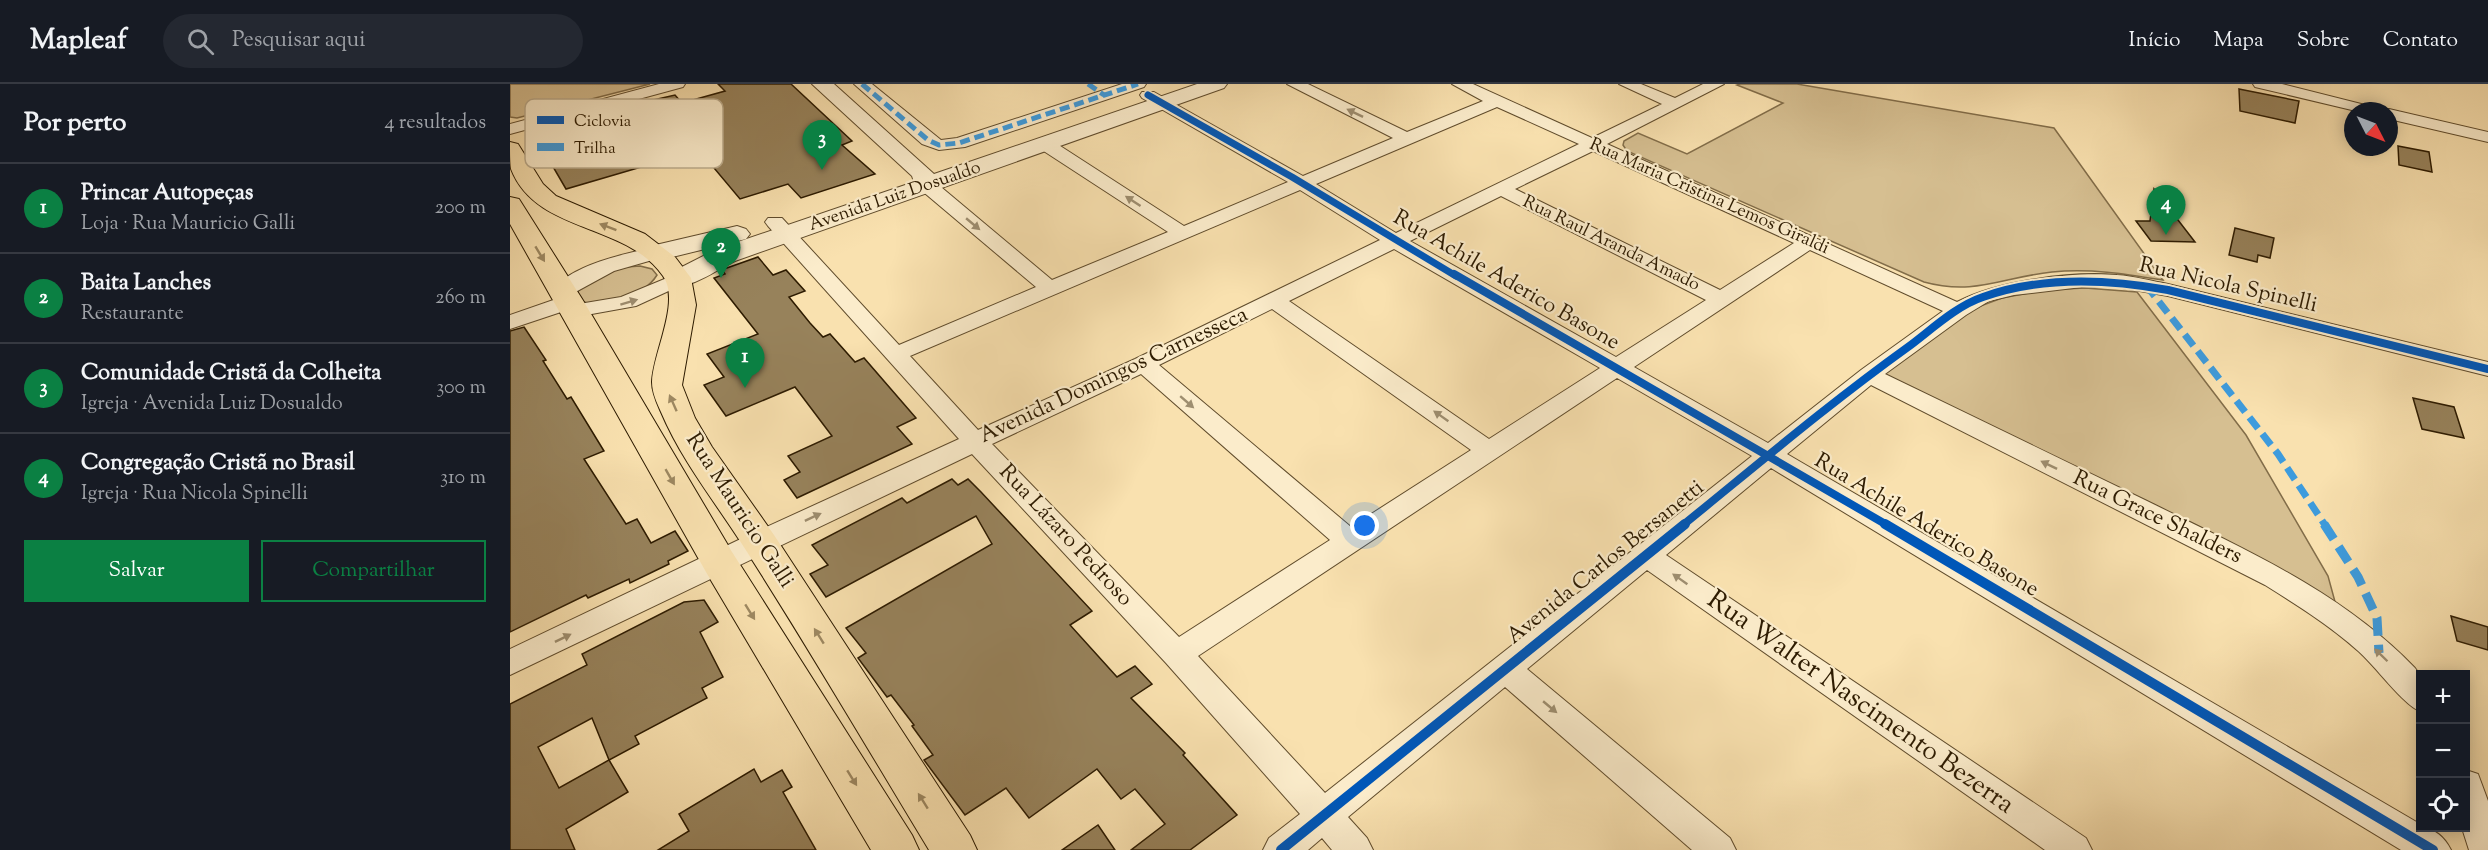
<!DOCTYPE html>
<html lang="pt">
<meta charset="utf-8">
<style>
:root{--surface:#171b24;--page:#242831;--text:#f1f3f6;--muted:#9ea1a6;--line:#363941;--accent:#0b8043}
body{margin:0;font-family:"Sorts Mill Goudy",serif;background:var(--page);color:var(--text)}
.controls{position:absolute;right:18px;bottom:18px;display:grid;overflow:hidden;border-radius:0px;box-shadow:0 3px 15px #0003}
.controls button{width:54px;height:54px;display:grid;place-items:center;padding:0;border:0;border-bottom:2px solid var(--line);background:var(--surface);color:var(--text);font:30px sans-serif}
.compass{position:absolute;left:1834px;top:18px;width:54px;height:54px;border-radius:50%;background:var(--surface);box-shadow:0 3px 15px #0003;rotate:132deg}
.you{position:absolute;left:855px;top:442px;width:21px;height:21px;margin:-15px;border:4px solid #fff;border-radius:50%;background:#1a73e8;box-shadow:0 0 0 9px #1a73e833}
.badge{display:grid;place-items:center;width:39px;height:39px;border-radius:50%;background:var(--accent);color:#fff;font-size:20px;font-weight:700}
.pin{position:absolute;translate:-50% -50px;filter:drop-shadow(0 2px 3px #0008)}
.pin::after{content:'';position:absolute;top:32px;width:21px;height:18px;background:inherit;clip-path:polygon(0 0,100% 0,50% 100%)}
.list{margin:0;padding:0;list-style:none}
h2{display:flex;justify-content:space-between;align-items:center;height:78px;margin:0;padding:0 24px;font-size:26px}
h2 small{font-size:20px;font-weight:400;color:var(--muted)}
.list li{display:grid;grid-template-columns:39px 1fr auto;gap:18px;align-items:center;box-sizing:border-box;height:90px;padding:0 24px;border-top:2px solid var(--line)}
.list b{display:block;font-size:22px;white-space:nowrap}
.list p{margin:0;font-size:20px;white-space:nowrap;color:var(--muted)}
.list em{font-size:20px;font-style:normal;color:var(--muted)}
.actions{display:flex;gap:12px;padding:18px 24px}
.actions a{flex:1;padding:14px 0;border:2px solid var(--accent);border-radius:0px;text-align:center;font-size:21px;color:var(--accent)}
.actions .main{background:var(--accent);color:#fff}
.icon{flex:none;width:33px;height:33px;fill:none;stroke:currentColor;stroke-width:2;stroke-linecap:round;stroke-linejoin:round}
.map{position:relative;flex:none;width:1978px;height:766px;overflow:hidden}
header{display:flex;align-items:center;gap:36px;box-sizing:border-box;height:84px;padding:0 30px;background:var(--surface);border-bottom:2px solid var(--line)}
header strong{font-size:28px}
nav{display:flex;gap:33px;margin-inline-start:auto;font-size:21px}
.search{width:420px;height:54px;background:var(--page);display:flex;align-items:center;gap:15px;box-sizing:border-box;padding:0 21px;border-radius:33px;color:var(--muted);font-size:22px}
main{display:flex}
aside{flex:1;background:var(--surface)}
.map>svg:first-child{display:block}
</style>
<header>
<strong>Mapleaf</strong>
<div class="search"><svg class="icon" aria-label="search" viewBox="0 0 24 24"><circle cx="10" cy="10" r="6"/><path d="M15 15l6 6"/></svg>Pesquisar aqui</div>
<nav><a>Início</a><a>Mapa</a><a>Sobre</a><a>Contato</a></nav>
</header>
<main>
<aside>
<h2>Por perto<small>4 resultados</small></h2>
<ul class="list">
<li><span class="badge">1</span><div><b>Princar Autopeças</b><p>Loja · Rua Mauricio Galli</p></div><em>200 m</em></li>
<li><span class="badge">2</span><div><b>Baita Lanches</b><p>Restaurante</p></div><em>260 m</em></li>
<li><span class="badge">3</span><div><b>Comunidade Cristã da Colheita</b><p>Igreja · Avenida Luiz Dosualdo</p></div><em>300 m</em></li>
<li><span class="badge">4</span><div><b>Congregação Cristã no Brasil</b><p>Igreja · Rua Nicola Spinelli</p></div><em>310 m</em></li>
</ul>
<div class="actions"><a class="main">Salvar</a><a>Compartilhar</a></div>
</aside>
<div class="map">
<svg width="1978" height="766" viewBox="0 0 1978 766">
<rect width="100%" height="100%" fill="#f9e1af"/>
<filter id="stains"><feTurbulence type="fractalNoise" baseFrequency=".00333" numOctaves="4"/><feColorMatrix values="0 0 0 0 .2 0 0 0 0 .09 0 0 0 0 .02 0 0 0 .5 -.17"/></filter>
<radialGradient id="worn" r=".72"><stop offset=".6" stop-color="#630" stop-opacity="0"/><stop offset="1" stop-color="#630" stop-opacity=".3"/></radialGradient>
<g fill="#d6bf91" stroke="#826d49" stroke-width="1.5">
<path d="M0,0H140L7,34L0,33Z"/>
<path d="M1230,0H1287L1544,44L1653,196C1616,190 1580,184 1542,188C1493,193 1465,212 1414,198L1117,67L1113,61L1114,57L1128,49L1177,70L1273,19L1227,1Z"/>
<path d="M130,182L142,185L147,191C134,213 87,229 66,214C69,190 110,183 130,182Z"/>
<path d="M1575,204L1627,208L1736,351L1818,492L1827,525L1373,291L1465,224L1492,214L1534,206Z"/>
</g>
<g fill="#97825b" stroke="#2d1b01" stroke-width="1.5" fill-rule="evenodd">
<path d="M208,0H281L342,57L332,61L365,90L291,114L278,100L230,115L189,66L56,105L28,57L99,37L92,29L112,23L165,11L172,19L215,7Z"/>
<path d="M1729,5L1789,17L1785,39L1730,27Z"/>
<path d="M1888,62L1919,68L1922,88L1889,81Z"/>
<path d="M1644,105L1685,158L1641,157L1626,137H1640Z"/>
<path d="M1725,144L1764,154L1760,174L1748,171L1747,178L1719,171Z"/>
<path d="M248,173L263,191L276,186L295,207L279,213L300,239L313,253L320,250L345,278L354,274L406,334L387,343L402,360L287,414L274,396L290,388L278,372L322,352L285,303L216,332L194,301L214,293L197,270L248,250L204,194L215,190L212,186L214,185Z"/>
<path d="M14,243L36,276L33,277L57,315L61,313L94,367L74,375L116,440L127,435L141,459L165,447L178,467L158,477L159,480L120,499L119,495L78,514L76,511L0,548V247Z"/>
<path d="M1903,314L1944,323L1954,354L1912,345Z"/>
<path d="M442,395L448,401L458,395L471,408L582,527L560,541L607,593L625,582L642,600L621,614L675,669L673,671L727,731L680,766H621L655,740L625,705L611,715L587,685L519,734L496,704L455,731L414,676L423,671L402,642L404,641L381,611L377,613L348,574L356,569L336,544L482,460L466,432L316,513L300,490L318,481L302,461L392,414L397,419Z"/>
<path d="M194,516L208,538L190,548L213,593L192,604L197,614L125,652L129,660L99,676L118,708L56,745L65,766H0V620L77,581L72,570L174,518ZM82,634L99,676L49,704L28,663Z"/>
<path d="M1941,532L1978,543V566L1947,557Z"/>
<path d="M244,685L251,698L272,686L282,703L273,708L306,766H148L179,747L169,730Z"/>
<path d="M588,741L605,766H552Z"/>
</g>
<g fill="none" stroke-linecap="round" stroke-linejoin="round">
<g stroke="#604c2c" stroke-width="2">
<g id="minor">
<path d="M149,0H175L173,3L0,50V40Z"/>
<path d="M344,0H362L431,56L447,54L612,0H636L634,3L455,63L429,66L412,60Z"/>
<path d="M777,0H798L897,48L973,17L942,0H963L1082,54L1152,20L1109,0H1131L1165,14L1193,0H1214L1097,60L1447,218C1487,197 1562,187 1607,191C1624,192 1641,197 1658,200L1978,278V292L1658,212L1607,203H1572L1504,211L1479,217L1456,231L1375,290C1463,332 1550,375 1637,417C1732,464 1831,507 1905,584L1910,591V627C1894,622 1864,580 1847,566C1819,541 1787,521 1755,501L1361,301L1277,370L1910,740V744C1925,744 1935,754 1941,766H1891L1261,384L1156,471L1576,754L1582,766H1535L1137,486L1017,585L1220,754L1226,766H1182L995,603L838,733L857,754L863,766H822L812,754L798,766H753L759,754L790,730L656,579L462,370L0,591V565L239,451L449,355L258,142L255,138L258,134H272L389,261L526,203L411,106L409,102L411,98H425L542,196L658,148L529,64L526,60L529,56H541L674,142L778,98L632,14L630,11L632,8H644L793,92L883,54ZM987,23L1069,60L886,149L806,100ZM1083,67L1284,159L1210,206L1005,105ZM790,106L870,156L625,275L468,346L400,272ZM991,112L1196,216L1106,273L900,157ZM884,165L1090,284L979,355L779,217ZM1300,166L1433,227L1351,286L1258,359L1124,283ZM762,225L961,366L841,443L649,281ZM631,290L820,456L669,553L482,360ZM1107,294L1242,372L815,709L688,572Z"/>
<path d="M1743,0H1772L1875,26L1879,25L1978,48V58L1879,35V27H1846L1745,3Z"/>
<path d="M146,163L153,165L156,169L153,173L104,187L60,211H46L42,207C60,181 117,169 146,163Z"/>
<path d="M169,189L176,191L179,195L176,199L126,222L65,233L57,232L54,227L0,245V231L52,213H68L69,220L111,213Z"/>
<path d="M1956,686L1968,690L1978,717V766H1959L1952,744H1956Z"/>
</g>
</g>
<g stroke="#604c2c" stroke-width="2">
<g id="tertiary">
<path d="M302,0H324L424,90L687,0H717L714,4L225,177C206,186 181,206 160,201L156,195L160,189L207,165L404,98L402,92Z"/>
<path d="M227,142L236,145L240,150L236,155L146,177L137,175L133,169L137,163Z"/>
</g>
</g>
<g stroke="#2d1b01" stroke-width="2">
<g id="primary">
<path d="M0,58L8,60L33,100L46,112L135,150L165,173L181,194L186,221L172,301L185,334L202,363L264,451L460,751L467,766H419C359,667 301,568 239,471C210,424 173,380 151,328C147,319 142,309 142,298C143,268 171,218 153,192C116,138 26,150 1,85C0,78 0,66 0,58Z"/>
<path d="M0,113L9,115L74,218L222,468L402,751L409,766H361L196,488L0,140Z"/>
</g>
</g>
<use href="#minor" fill="#fbeccb" fill-rule="evenodd"/>
<use href="#tertiary" fill="#fbeccb" fill-rule="evenodd"/>
<use href="#primary" fill="#f9e1af" fill-rule="evenodd"/>
<g stroke="#3d9bdd" stroke-width="5" stroke-dasharray="10 5" stroke-linecap="butt">
<path d="M352,0L418,56L429,61L449,59L628,0"/>
<path d="M578,0L594,11"/>
</g>
<path stroke="#3d9bdd" stroke-width="7" stroke-dasharray="14 7" stroke-linecap="butt" d="M1636,201L1768,370L1815,441"/>
<path stroke="#3d9bdd" stroke-width="9" stroke-dasharray="18 9" stroke-linecap="butt" d="M1814,440L1848,493L1867,534L1869,569"/>
<g stroke="#fbeccb" stroke-width="10">
<path id="cycleway-far2" d="M638,11L782,93L946,192"/>
</g>
<g stroke="#fbeccb" stroke-width="12">
<g id="cycleway-far1">
<path d="M944,190L1377,441"/>
<path d="M1173,441C1247,381 1320,319 1398,263C1421,246 1446,222 1473,213C1532,192 1598,195 1658,206L1978,285"/>
</g>
</g>
<g stroke="#fbeccb" stroke-width="14">
<g id="cycleway">
<path d="M1375,440L1923,766"/>
<path d="M771,766L1175,440"/>
</g>
</g>
<use href="#cycleway-far2" stroke="#0057b8" stroke-width="7"/>
<use href="#cycleway-far1" stroke="#0057b8" stroke-width="8"/>
<use href="#cycleway" stroke="#0057b8" stroke-width="10"/>
</g>
<defs><path id="oneway-solid" d="M-6-.8H1V-3.2L6.5 0L1 3.2V.8H-6Z" transform="scale(1.5)"/></defs>
<g fill="#9e8e70">
<use href="#oneway-solid" transform="translate(845 29) rotate(-154)"/>
<use href="#oneway-solid" transform="translate(623 117) rotate(-147)"/>
<use href="#oneway-solid" transform="translate(463 140) rotate(40)"/>
<use href="#oneway-solid" transform="translate(119 218) rotate(-17)"/>
<use href="#oneway-solid" transform="translate(677 318) rotate(41)"/>
<use href="#oneway-solid" transform="translate(931 332) rotate(-145)"/>
<use href="#oneway-solid" transform="translate(1539 381) rotate(-154)"/>
<use href="#oneway-solid" transform="translate(303 433) rotate(-25)"/>
<use href="#oneway-solid" transform="translate(1170 495) rotate(-145)"/>
<use href="#oneway-solid" transform="translate(53 554) rotate(-26)"/>
<use href="#oneway-solid" transform="translate(1871 571) rotate(-136)"/>
<use href="#oneway-solid" transform="translate(1040 623) rotate(40)"/>
</g>
<g fill="#9d8861">
<use href="#oneway-solid" transform="translate(98 143) rotate(-159)"/>
<use href="#oneway-solid" transform="translate(30 170) rotate(59)"/>
<use href="#oneway-solid" transform="translate(163 319) rotate(-114)"/>
<use href="#oneway-solid" transform="translate(160 393) rotate(60)"/>
<use href="#oneway-solid" transform="translate(240 528) rotate(58)"/>
<use href="#oneway-solid" transform="translate(309 552) rotate(-122)"/>
<use href="#oneway-solid" transform="translate(342 694) rotate(58)"/>
<use href="#oneway-solid" transform="translate(413 717) rotate(-122)"/>
</g>
<g text-anchor="middle" dominant-baseline="central" stroke-width="4.5" stroke-linejoin="round" paint-order="stroke">
<g font-size="18" fill="#2d1b01" stroke="#fbeccb">
<text transform="translate(385 113) rotate(-19)">Avenida Luiz Dosualdo</text>
<text transform="translate(1199 113) rotate(24)">Rua Maria Cristina Lemos Giraldi</text>
<text transform="translate(1101 160) rotate(26)">Rua Raul Aranda Amado</text>
</g>
<g font-size="22" fill="#2d1b01" stroke="#fbeccb">
<text transform="translate(996 197) rotate(30)">Rua Achile Aderico Basone</text>
<text transform="translate(1718 202) rotate(13)">Rua Nicola Spinelli</text>
<text transform="translate(604 292) rotate(-25)">Avenida Domingos Carnesseca</text>
<text transform="translate(229 427) rotate(57)">Rua Mauricio Galli</text>
<text transform="translate(1647 434) rotate(26)">Rua Grace Shalders</text>
<text transform="translate(1416 442) rotate(31)">Rua Achile Aderico Basone</text>
<text transform="translate(555 452) rotate(47)">Rua Lázaro Pedroso</text>
<text transform="translate(1096 479) rotate(-39)">Avenida Carlos Bersanetti</text>
</g>
<g font-size="27" fill="#2d1b01" stroke="#fbeccb">
<text transform="translate(1350 619) rotate(35)">Rua Walter Nascimento Bezerra</text>
</g>
</g>
<rect x="15" y="15" width="198" height="69" rx="9" fill="#fbeccb" stroke="#bdad8e" stroke-width="1.5"/>
<rect x="27" y="32" width="27" height="8" fill="#0057b8"/>
<rect x="27" y="59" width="27" height="8" fill="#3d9bdd"/>
<g font-size="16" fill="#2d1b01">
<text x="64" y="42">Ciclovia</text>
<text x="64" y="69">Trilha</text>
</g>
<rect width="100%" height="100%" filter="url(#stains)"/>
<rect width="100%" height="100%" fill="url(#worn)"/>
</svg>
<div class="controls">
<button>+</button>
<button>−</button>
<button><svg class="icon" aria-label="locate" viewBox="0 0 24 24"><circle cx="12" cy="12" r="6"/><path d="M12 2v4M12 18v4M2 12h4M18 12h4"/></svg></button>
</div>
<svg class="compass" viewBox="-18 -18 36 36"><path d="M0-13l5 13h-10z" fill="#e53935"/><path d="M0 13l5-13h-10z" fill="#9ea1a6"/></svg>
<div class="you"></div>
<div class="pin badge" style="left:235px;top:304px">1</div>
<div class="pin badge" style="left:211px;top:194px">2</div>
<div class="pin badge" style="left:312px;top:86px">3</div>
<div class="pin badge" style="left:1656px;top:151px">4</div>
</div>
</main>
